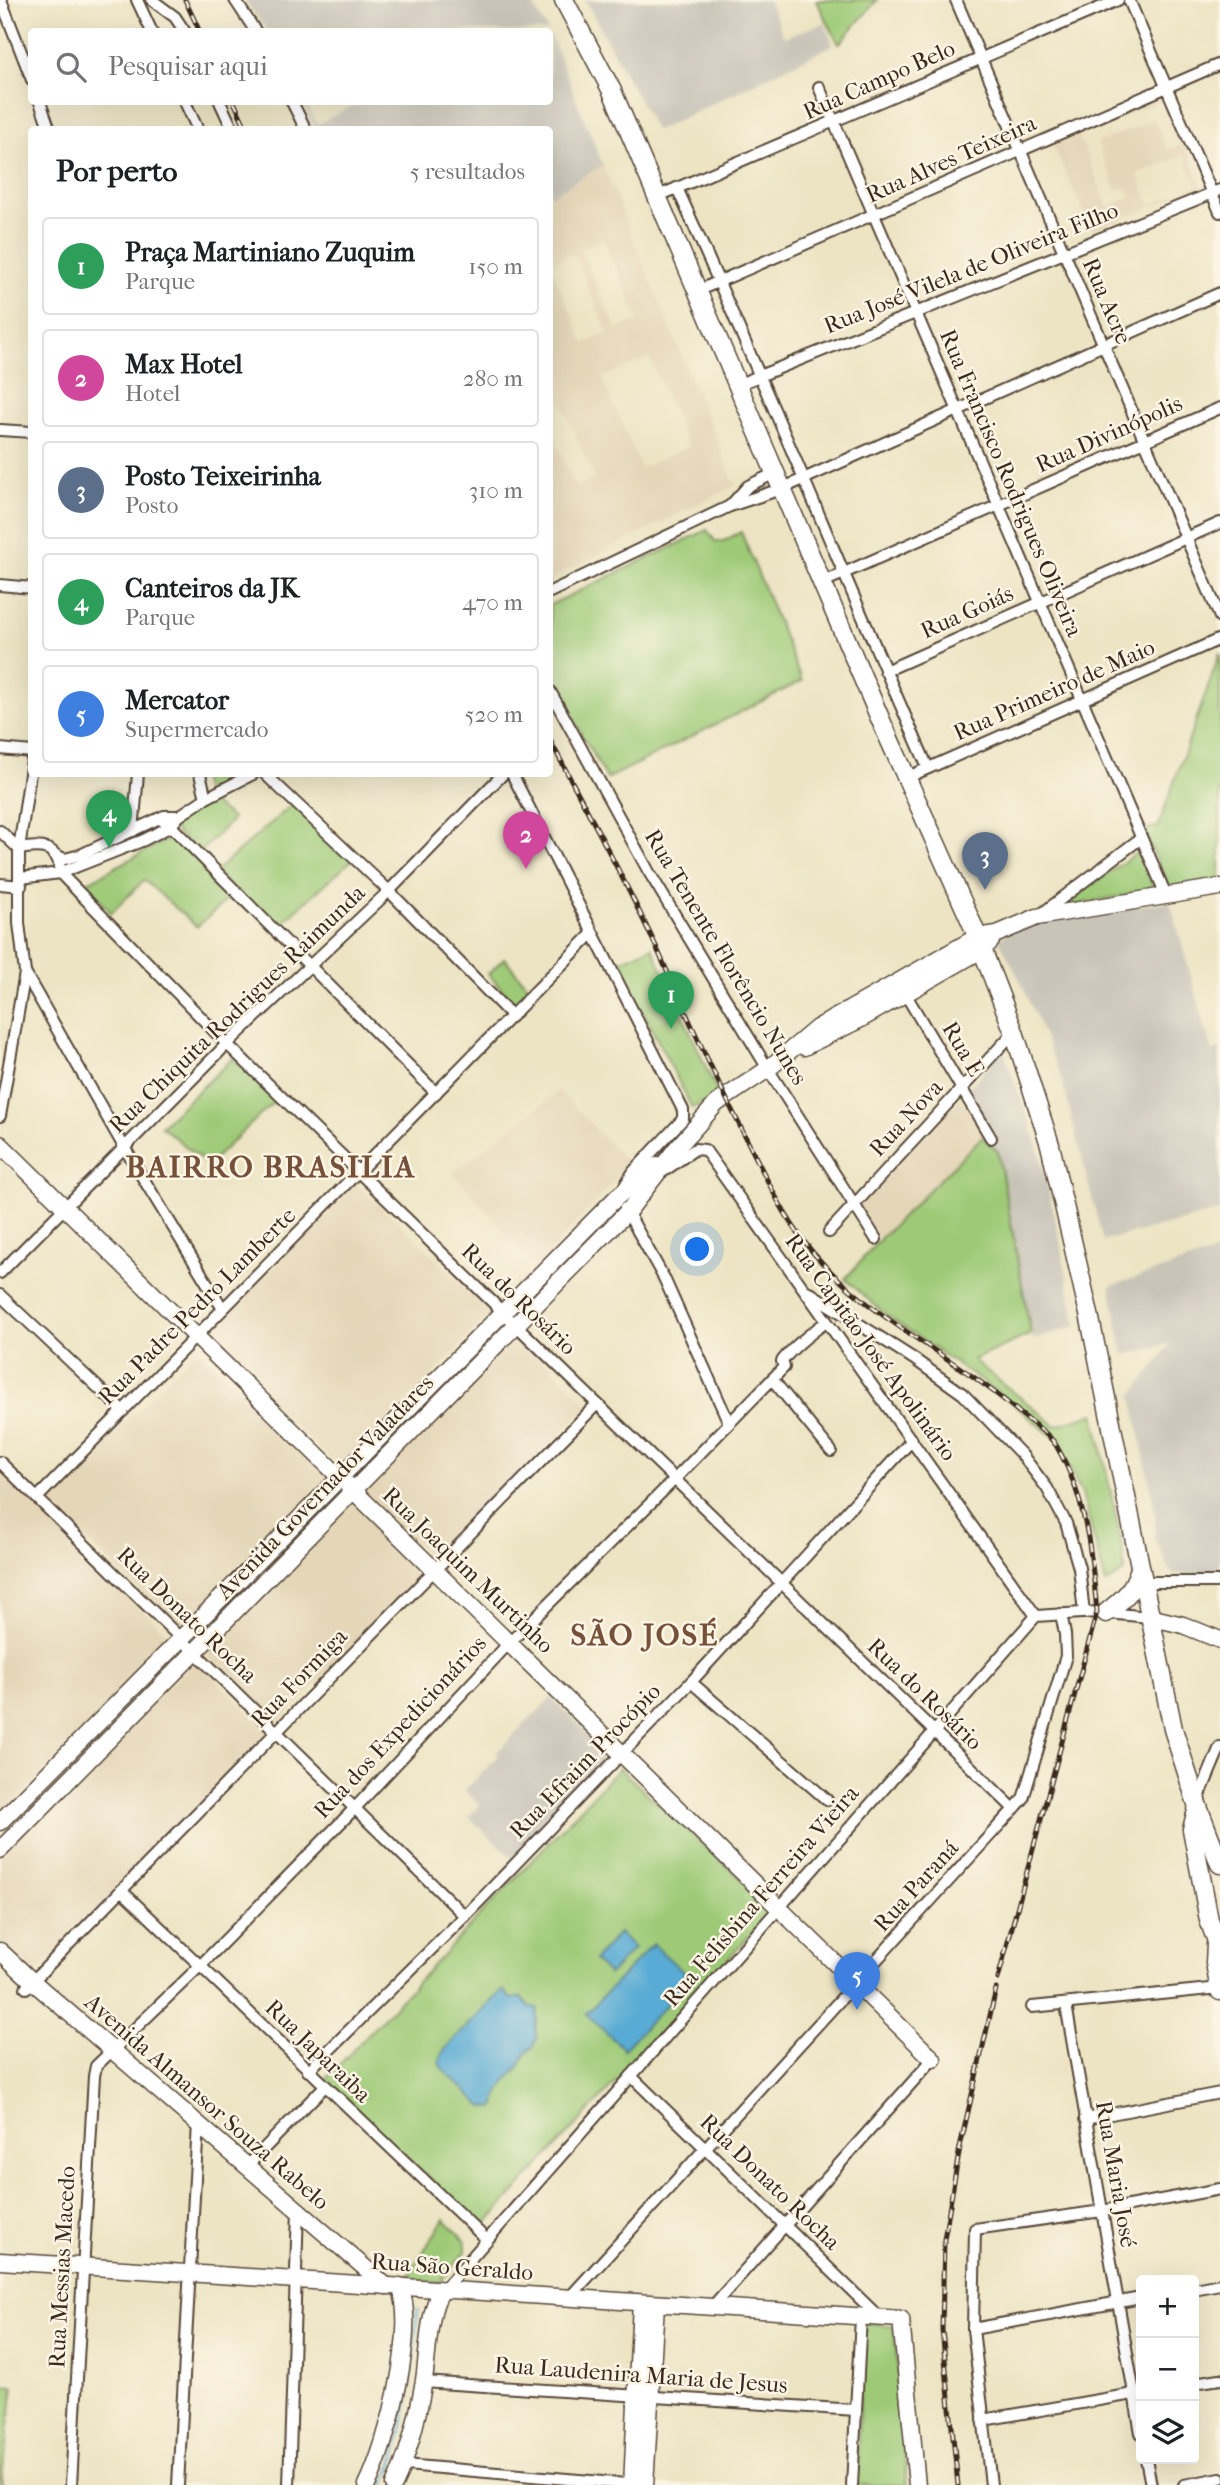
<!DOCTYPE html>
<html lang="pt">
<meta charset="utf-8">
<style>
:root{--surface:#fff;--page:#f6f6f6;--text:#202124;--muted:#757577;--line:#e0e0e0;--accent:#b5179e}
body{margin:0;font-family:"IM FELL French Canon",serif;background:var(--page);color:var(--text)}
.controls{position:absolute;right:21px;bottom:21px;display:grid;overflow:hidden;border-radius:7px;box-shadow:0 7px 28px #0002}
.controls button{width:63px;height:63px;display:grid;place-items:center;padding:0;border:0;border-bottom:2px solid var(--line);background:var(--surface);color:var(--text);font:35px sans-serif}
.you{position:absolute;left:698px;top:1250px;width:24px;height:24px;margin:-18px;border:5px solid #fff;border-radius:50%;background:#1a73e8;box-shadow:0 0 0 10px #1a73e833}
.badge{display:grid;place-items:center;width:46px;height:46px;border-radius:50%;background:var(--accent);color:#fff;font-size:23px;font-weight:700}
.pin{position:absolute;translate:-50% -58px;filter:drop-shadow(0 2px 4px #0008)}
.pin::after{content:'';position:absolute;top:37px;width:24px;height:21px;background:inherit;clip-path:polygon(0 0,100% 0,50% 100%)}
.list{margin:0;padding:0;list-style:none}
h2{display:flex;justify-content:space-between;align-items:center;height:91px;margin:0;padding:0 28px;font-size:30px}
h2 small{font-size:23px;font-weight:400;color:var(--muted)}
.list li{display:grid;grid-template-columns:46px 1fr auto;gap:21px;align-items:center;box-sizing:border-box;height:98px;margin:0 14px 14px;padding:0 14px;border:2px solid var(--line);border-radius:7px}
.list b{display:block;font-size:26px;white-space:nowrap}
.list p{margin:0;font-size:23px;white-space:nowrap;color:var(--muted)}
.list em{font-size:23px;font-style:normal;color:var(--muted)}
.icon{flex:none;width:38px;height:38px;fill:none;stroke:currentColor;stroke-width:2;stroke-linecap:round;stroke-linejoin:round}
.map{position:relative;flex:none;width:1220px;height:2485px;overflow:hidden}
.search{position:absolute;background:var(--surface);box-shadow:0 7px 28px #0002;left:28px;top:28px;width:525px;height:77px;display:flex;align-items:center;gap:18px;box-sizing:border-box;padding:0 24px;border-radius:7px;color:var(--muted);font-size:26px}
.panel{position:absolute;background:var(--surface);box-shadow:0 7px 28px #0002;left:28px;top:126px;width:525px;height:651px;border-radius:7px}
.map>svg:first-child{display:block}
</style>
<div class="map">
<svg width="1220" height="2485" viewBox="0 0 1220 2485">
<rect width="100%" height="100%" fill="#fcf5e5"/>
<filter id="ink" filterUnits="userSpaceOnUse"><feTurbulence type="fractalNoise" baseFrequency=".0143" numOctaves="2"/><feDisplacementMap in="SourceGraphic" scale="14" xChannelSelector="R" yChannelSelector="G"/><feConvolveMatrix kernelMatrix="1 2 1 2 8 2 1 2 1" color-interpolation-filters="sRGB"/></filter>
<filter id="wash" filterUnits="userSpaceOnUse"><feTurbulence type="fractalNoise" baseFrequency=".00686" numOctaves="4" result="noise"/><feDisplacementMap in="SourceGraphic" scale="28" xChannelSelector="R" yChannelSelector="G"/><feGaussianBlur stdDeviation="1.57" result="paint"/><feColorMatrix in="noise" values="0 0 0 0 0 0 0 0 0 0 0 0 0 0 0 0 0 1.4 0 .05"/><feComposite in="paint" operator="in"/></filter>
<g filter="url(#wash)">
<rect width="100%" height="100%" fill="#ece4c3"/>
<g fill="#e4d6b7" fill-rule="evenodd">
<path d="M1165,94L1202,187L1092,230L1052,144ZM1162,101L1180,145L1167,150L1154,120L1097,143L1117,190L1126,187L1131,197L1108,207L1078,134ZM1184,155L1197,186L1150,205L1137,174Z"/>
<path d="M603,165L735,485L550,579V428L575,487L595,479L554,386L550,388V265L584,343L608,333L573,253L550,263V196ZM603,239L639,319L617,330L580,249ZM649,357L689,447L641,468L602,378Z"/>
<path d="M559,1091L629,1164L536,1268L453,1173Z"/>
<path d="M962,1096L985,1137H982L880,1239L856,1206Z"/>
<path d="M355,1182L492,1312L341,1469L204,1339Z"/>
<path d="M515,1331L588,1405L436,1563L362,1492Z"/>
<path d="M198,1349L333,1481L182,1633L47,1501Z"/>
<path d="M0,1469L173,1640L0,1817Z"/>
<path d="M351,1501L424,1573L275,1726L205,1654Z"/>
<path d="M195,1660L271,1734L30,1977L0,1948V1857Z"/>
</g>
<g fill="#c8c4b8">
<path d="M244,0H530L548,31H268Z"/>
<path d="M585,0H768L784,37L825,23L833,45L656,131Z"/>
<path d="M550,35L603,165L550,196V130L315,129L302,102H305L318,124L360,102H550Z"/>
<path d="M1170,902L1212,1051L1220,1049V1211L1103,1241L1061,1076L1023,986L998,938L1045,918Z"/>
<path d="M1003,1050L1037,1143L1060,1240L1076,1326L1033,1340L998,1152L988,1142L996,1135L966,1091Z"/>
<path d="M1220,1251V1574H1172L1154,1538L1156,1515L1132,1396L1171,1343L1124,1355L1110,1286Z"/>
<path d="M551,1698L613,1758L513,1859L469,1817L480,1805L465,1790L499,1756L496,1753Z"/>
</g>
<g fill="#9eca77" stroke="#6c7a4a" stroke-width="2">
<path d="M816,0H877L839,44Z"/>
<path d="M707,530L715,541H724L741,532L802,681L607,779L550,678V605Z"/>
<path d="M1220,653V880L1169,887L1143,829L1158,827Z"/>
<path d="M200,774H251L207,799L233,819L198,854L171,826L206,798Z"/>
<path d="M295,802L354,858L273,931L215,872Z"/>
<path d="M175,835L231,896L197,927L144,880L111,913L86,883Z"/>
<path d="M1137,853L1155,890L1058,908Z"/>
<path d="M652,947L719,1096L692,1108L618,962Z"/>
<path d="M504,958L531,990L517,1005L488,974Z"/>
<path d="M233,1058L275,1101L208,1165L161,1126Z"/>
<path d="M982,1137L998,1152L1031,1334L973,1360L1056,1426L1094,1413L1121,1541L1125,1571L1106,1584L1082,1494L1058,1441L1011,1402L886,1315L845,1279L880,1239Z"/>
<path d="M619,1768L774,1909L482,2228L324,2081Z"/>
<path d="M444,2219L466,2241V2252L439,2283L406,2279Z"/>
<path d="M863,2322L894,2326L907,2485H856Z"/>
<path d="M0,2386L14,2387L1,2485H0Z"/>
</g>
<g fill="#58abd4" stroke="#4a6a79" stroke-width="2">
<path d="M619,1933L634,1948L609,1975L594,1960Z"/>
<path d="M653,1944L691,1979L624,2049L586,2014Z"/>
<path d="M503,1990L511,1999L521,1997L529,2006L538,2009L535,2029L537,2038L533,2047L527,2052L518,2068L506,2081L499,2093L494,2108L482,2106L442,2069L439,2063L444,2050Z"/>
</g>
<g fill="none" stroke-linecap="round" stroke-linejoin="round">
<path stroke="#58abd4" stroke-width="2.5" d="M384,2485C409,2431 411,2367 418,2309"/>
</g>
</g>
<g filter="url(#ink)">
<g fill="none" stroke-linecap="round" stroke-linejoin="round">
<g stroke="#564637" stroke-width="14">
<g id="street">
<path d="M1,0L32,80"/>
<path d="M137,0L152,32"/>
<path d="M152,0L175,17L185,32"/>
<path d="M235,0L256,32"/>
<path d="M956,0L1220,617"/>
<path d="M1129,0L1220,212"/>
<path d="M819,87L1166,895"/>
<path d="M40,102L50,130"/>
<path d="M185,102L198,130"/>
<path d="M220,102L233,130"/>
<path d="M292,102L306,130"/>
<path d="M677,188C764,380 843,575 928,768"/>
<path d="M656,197L1118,0"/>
<path d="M697,291L1220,64"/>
<path d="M737,385L1220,190"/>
<path d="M0,430L32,432"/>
<path d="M730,506L748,486L775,473"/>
<path d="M821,583L1220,408"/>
<path d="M0,585L32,588"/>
<path d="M550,592L730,506L781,489L1220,293"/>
<path d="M885,671L1220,523"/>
<path d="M550,691L649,872L768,1069L876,1239"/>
<path d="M0,749L32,752"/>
<path d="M200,774L206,798"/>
<path d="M265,774L389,891L512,1016"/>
<path d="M512,774L683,1110V1119L634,1171L624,1187"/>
<path d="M906,778L1220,639"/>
<path d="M160,819L171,826L436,1093"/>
<path d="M0,831L19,849C40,845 60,845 60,873L227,1044L1014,1809"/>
<path d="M133,831L138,774"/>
<path d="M53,854L65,859L80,855L164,816H179"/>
<path d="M0,884L21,886L20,878L60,873L144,840L171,826L179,816L206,798L253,774"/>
<path d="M1040,915L1141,838"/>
<path d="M25,973L124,1147L223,1309"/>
<path d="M903,990L991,1138"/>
<path d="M0,1116L25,973L19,923V849L32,760"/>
<path d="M664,1171L695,1149L705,1150L1036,1616"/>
<path d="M625,1208L664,1278L729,1423"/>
<path d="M829,1232L1014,1032"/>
<path d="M0,1273L227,1044L389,891L503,774"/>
<path d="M807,1291L914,1359L963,1394L1022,1455L1047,1488L1066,1523L1079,1568L1084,1613"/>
<path d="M0,1295L123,1411"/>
<path d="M772,1379L831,1451"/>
<path d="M0,1462L465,1916"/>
<path d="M37,1498L592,934"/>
<path d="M1142,1582H1220"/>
<path d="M691,1682L827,1800"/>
<path d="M1197,1802L1220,1747"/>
<path d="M121,1890L487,2240"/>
<path d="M26,1988L597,1404"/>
<path d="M1066,2005L1141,2433"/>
<path d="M1032,2007L1220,1988"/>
<path d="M308,2071L465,1916L691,1682L912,1440"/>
<path d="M631,2076L880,2318"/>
<path d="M1085,2119L1220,2093"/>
<path d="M247,2166L324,2087"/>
<path d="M1194,2289L1220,2284"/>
<path d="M443,2290L1036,1616L1097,1612L1149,1617"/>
<path d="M569,2298L1023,1799L1066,1656L1065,1634L1061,1614"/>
<path d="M712,2307L933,2059"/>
<path d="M973,2329L1141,2298"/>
<path d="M423,2382L856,2410"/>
<path d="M1194,2383L1220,2379"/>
<path d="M983,2420L1139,2393"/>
<path d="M1146,2459L1151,2485"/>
<path d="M405,2465L638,2485"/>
<path d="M71,2485L94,2076L96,2066L199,1967L355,1808L510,1642L674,1480L784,1367L782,1361C794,1346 810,1334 826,1322"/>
<path d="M178,2485L198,2124"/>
<path d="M289,2485L298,2210"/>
<path d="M852,2485L861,2317"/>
<path d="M991,2485L973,2329L975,2229L1102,2211L1220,2189"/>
<path d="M1184,2485L1220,2478"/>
</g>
</g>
<g stroke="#564637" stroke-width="19">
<g id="secondary">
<path d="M804,1047L861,1019L983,949L991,941"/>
<path d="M0,1144L933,2059"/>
<path d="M1149,1617L1183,1625L1220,1640"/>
<path d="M0,1822L617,1197L657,1165"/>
<path d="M0,1850L630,1209L675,1150L717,1103L768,1069L817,1028L977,937L997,934L1037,917L1220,887"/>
<path d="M0,1951L32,1981L386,2286"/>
<path d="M0,2261L901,2319L917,2485"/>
<path d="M367,2485C388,2442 417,2331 400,2286"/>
<path d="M394,2485C410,2452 418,2416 424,2380C428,2357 428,2305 443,2290"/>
<path d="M632,2485L641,2303"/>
<path d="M645,2485L656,2304"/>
</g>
</g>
<g stroke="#564637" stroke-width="21">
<g id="primary">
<path d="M564,0L612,91L882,723L973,926L1014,1032L1050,1145L1089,1314L1173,1729L1198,1807L1220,1864"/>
<path d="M1106,1613C1125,1598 1132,1592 1140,1569"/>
<path d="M1198,1807L1192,1829L1209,1920L1215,1936"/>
<path d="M1216,1944L1215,1963L1220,1991"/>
</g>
</g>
<use href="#street" stroke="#fff" stroke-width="10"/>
<use href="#secondary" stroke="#fff" stroke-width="16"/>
<use href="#primary" stroke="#fff" stroke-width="18"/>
<g stroke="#3b2a1e" stroke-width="5">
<g id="rail">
<path d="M185,0L200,32"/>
<path d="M234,102L247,130"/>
<path d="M550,740C587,811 626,881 659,953C688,1019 718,1083 750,1146C767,1179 783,1215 806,1244C863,1317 954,1354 1022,1415C1033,1424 1051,1435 1057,1447C1086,1497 1092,1556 1097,1612L998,1979"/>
<path d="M958,2485L942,2330L944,2239L960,2147L996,1989"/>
</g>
</g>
<use href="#rail" stroke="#fcf5e5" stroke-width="2.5" stroke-dasharray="8" stroke-linecap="butt"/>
</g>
</g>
<g text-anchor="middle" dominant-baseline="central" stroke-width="5" stroke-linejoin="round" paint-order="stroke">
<g font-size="23" fill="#3b2a1e" stroke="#fcf5e5">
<text transform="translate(879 80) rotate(-24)">Rua Campo Belo</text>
<text transform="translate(951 159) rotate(-24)">Rua Alves Teixeira</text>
<text transform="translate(971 268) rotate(-22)">Rua José Vilela de Oliveira Filho</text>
<text transform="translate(1107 301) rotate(67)">Rua Acre</text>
<text transform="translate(1109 434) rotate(-24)">Rua Divinópolis</text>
<text transform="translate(1011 483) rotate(67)">Rua Francisco Rodrigues Oliveira</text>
<text transform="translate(967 612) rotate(-24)">Rua Goiás</text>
<text transform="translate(1054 690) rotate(-24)">Rua Primeiro de Maio</text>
<text transform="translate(726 957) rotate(59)">Rua Tenente Florêncio Nunes</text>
<text transform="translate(237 1009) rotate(-44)">Rua Chiquita Rodrigues Raimunda</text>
<text transform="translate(963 1049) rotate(59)">Rua E</text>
<text transform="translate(906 1118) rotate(-47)">Rua Nova</text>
<text transform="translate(519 1299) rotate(44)">Rua do Rosário</text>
<text transform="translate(197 1306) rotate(-45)">Rua Padre Pedro Lamberte</text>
<text transform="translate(871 1347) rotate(54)">Rua Capitão José Apolinário</text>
<text transform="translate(325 1487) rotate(-46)">Avenida Governador Valadares</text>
<text transform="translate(468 1570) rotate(44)">Rua Joaquim Murtinho</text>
<text transform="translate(187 1615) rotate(44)">Rua Donato Rocha</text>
<text transform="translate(299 1678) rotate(-46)">Rua Formiga</text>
<text transform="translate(925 1694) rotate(44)">Rua do Rosário</text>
<text transform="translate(400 1727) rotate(-47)">Rua dos Expedicionários</text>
<text transform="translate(585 1761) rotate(-46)">Rua Efraim Procópio</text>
<text transform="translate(916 1886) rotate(-48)">Rua Paraná</text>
<text transform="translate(761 1896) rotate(-49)">Rua Felisbina Ferreira Vieira</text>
<text transform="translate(318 2051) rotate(44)">Rua Japaraiba</text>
<text transform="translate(207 2102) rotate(41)">Avenida Almansor Souza Rabelo</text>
<text transform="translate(1116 2174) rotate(80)">Rua Maria José</text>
<text transform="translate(770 2182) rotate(44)">Rua Donato Rocha</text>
<text transform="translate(62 2267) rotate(-87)">Rua Messias Macedo</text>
<text transform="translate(452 2267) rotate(4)">Rua São Geraldo</text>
<text transform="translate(641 2375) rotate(4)">Rua Laudenira Maria de Jesus</text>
</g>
<g font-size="30" font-weight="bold" letter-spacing="2" fill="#76513a" stroke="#fcf5e5">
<text x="271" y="1167">BAIRRO BRASILIA</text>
<text x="645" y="1635">SÃO JOSÉ</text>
</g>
</g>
</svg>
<div class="controls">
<button>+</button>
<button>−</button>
<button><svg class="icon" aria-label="layers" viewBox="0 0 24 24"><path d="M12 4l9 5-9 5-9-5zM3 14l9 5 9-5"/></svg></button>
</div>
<div class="you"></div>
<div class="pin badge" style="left:671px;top:1029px;background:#2e9e5b">1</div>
<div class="pin badge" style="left:526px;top:869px;background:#d1479c">2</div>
<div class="pin badge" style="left:985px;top:890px;background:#5c6f8a">3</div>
<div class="pin badge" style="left:109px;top:848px;background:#2e9e5b">4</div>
<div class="pin badge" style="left:857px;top:2010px;background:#3f7fe0">5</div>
<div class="search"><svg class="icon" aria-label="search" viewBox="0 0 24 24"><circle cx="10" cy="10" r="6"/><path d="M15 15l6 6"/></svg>Pesquisar aqui</div>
<section class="panel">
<h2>Por perto<small>5 resultados</small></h2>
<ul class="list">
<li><span class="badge" style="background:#2e9e5b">1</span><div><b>Praça Martiniano Zuquim</b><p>Parque</p></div><em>150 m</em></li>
<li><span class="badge" style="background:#d1479c">2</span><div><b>Max Hotel</b><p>Hotel</p></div><em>280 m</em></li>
<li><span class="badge" style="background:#5c6f8a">3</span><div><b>Posto Teixeirinha</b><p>Posto</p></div><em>310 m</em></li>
<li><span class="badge" style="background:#2e9e5b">4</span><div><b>Canteiros da JK</b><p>Parque</p></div><em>470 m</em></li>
<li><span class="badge" style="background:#3f7fe0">5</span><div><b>Mercator</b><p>Supermercado</p></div><em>520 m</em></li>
</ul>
</section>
</div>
